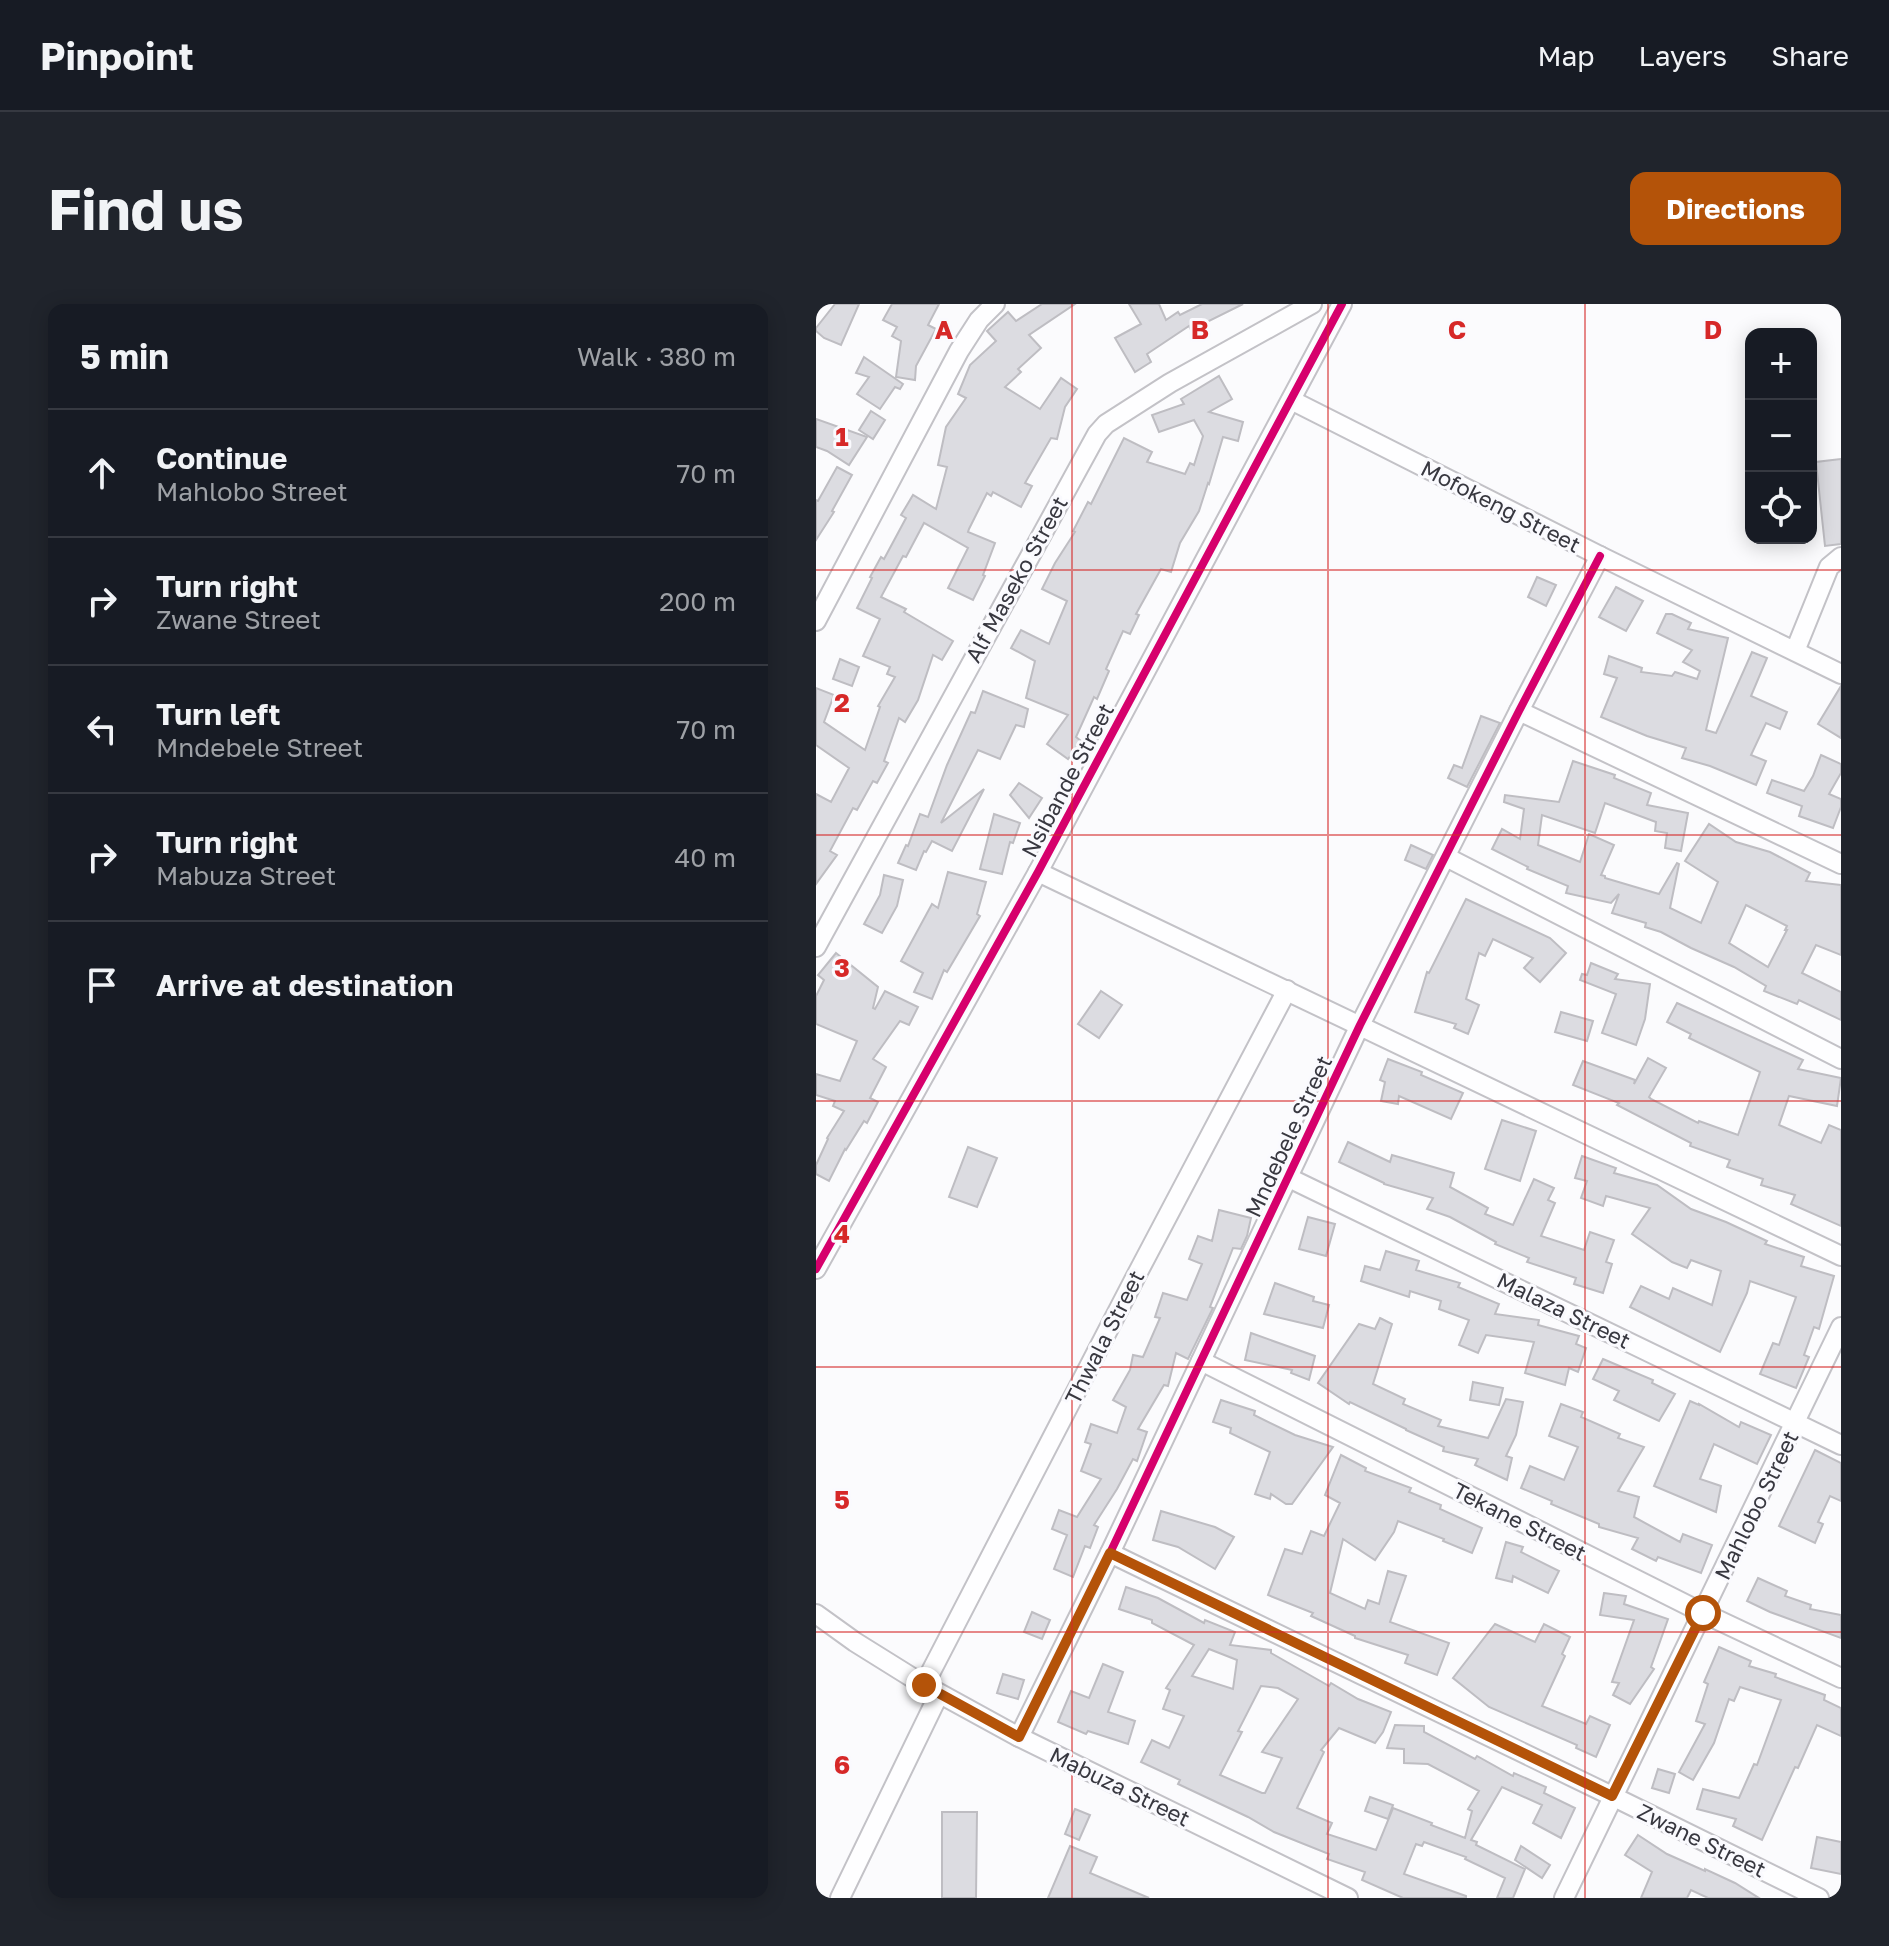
<!DOCTYPE html>
<meta charset="utf-8">
<style>
:root{--surface:#171b24;--page:#20242c;--text:#f1f3f6;--muted:#9ea1a6;--line:#363941;--accent:#b45309}
body{margin:0;font-family:"Golos Text",sans-serif;background:var(--page);color:var(--text)}
.controls{position:absolute;right:24px;top:24px;display:grid;overflow:hidden;border-radius:16px;box-shadow:0 4px 20px #0003}
.controls button{width:72px;height:72px;display:grid;place-items:center;padding:0;border:0;border-bottom:2px solid var(--line);background:var(--surface);color:var(--text);font:40px sans-serif}
.stop{position:absolute;width:24px;height:24px;margin:-18px;border:6px solid #b45309;border-radius:50%;background:#fff}
.stop.end{background:#b45309;border-color:#fff;box-shadow:0 2px 8px #0008}
.list{margin:0;padding:0;list-style:none}
h2{display:flex;justify-content:space-between;align-items:center;height:104px;margin:0;padding:0 32px;font-size:34px}
h2 small{font-size:26px;font-weight:400;color:var(--muted)}
.list li{display:grid;grid-template-columns:52px 1fr auto;gap:24px;align-items:center;box-sizing:border-box;height:128px;padding:0 32px;border-top:2px solid var(--line)}
.list b{display:block;font-size:30px;white-space:nowrap}
.list p{margin:0;font-size:26px;white-space:nowrap;color:var(--muted)}
.list em{font-size:26px;font-style:normal;color:var(--muted)}
.icon{flex:none;width:44px;height:44px;fill:none;stroke:currentColor;stroke-width:2;stroke-linecap:round;stroke-linejoin:round}
.map{position:relative;flex:none;width:1025px;height:1594px;overflow:hidden;border-radius:16px}
header{display:flex;align-items:center;gap:48px;box-sizing:border-box;height:112px;padding:0 40px;background:var(--surface);border-bottom:2px solid var(--line)}
header strong{font-size:38px}
nav{display:flex;gap:44px;margin-inline-start:auto;font-size:28px}
.intro{display:flex;align-items:center;justify-content:space-between;box-sizing:border-box;height:192px;padding:0 48px}
h1{margin:0;font-size:56px}
.button{padding:20px 36px;border-radius:16px;background:var(--accent);color:#fff;font-size:28px;font-weight:700}
main{display:flex;gap:48px;padding:0 48px}
aside{flex:1;background:var(--surface);border-radius:16px;box-shadow:0 4px 20px #0003}
.map>svg:first-child{display:block}
</style>
<header>
<strong>Pinpoint</strong>
<nav><a>Map</a><a>Layers</a><a>Share</a></nav>
</header>
<div class="intro"><h1>Find us</h1><a class="button">Directions</a></div>
<main>
<aside>
<h2>5 min<small>Walk · 380 m</small></h2>
<ul class="list">
<li><svg class="icon" aria-label="ahead" viewBox="0 0 24 24"><path d="M12 20V5M6 11l6-6 6 6"/></svg><div><b>Continue</b><p>Mahlobo Street</p></div><em>70 m</em></li>
<li><svg class="icon" aria-label="right" viewBox="0 0 24 24"><path d="M7 20v-9h11M14 6l5 5-5 5"/></svg><div><b>Turn right</b><p>Zwane Street</p></div><em>200 m</em></li>
<li><svg class="icon" aria-label="left" viewBox="0 0 24 24"><path d="M17 20v-9H6M10 6l-5 5 5 5"/></svg><div><b>Turn left</b><p>Mndebele Street</p></div><em>70 m</em></li>
<li><svg class="icon" aria-label="right" viewBox="0 0 24 24"><path d="M7 20v-9h11M14 6l5 5-5 5"/></svg><div><b>Turn right</b><p>Mabuza Street</p></div><em>40 m</em></li>
<li><svg class="icon" aria-label="arrive" viewBox="0 0 24 24"><path d="M6 21V4h12l-3 4 3 4H6"/></svg><div><b>Arrive at destination</b></div></li>
</ul>
</aside>
<div class="map">
<svg width="1025" height="1594" viewBox="0 0 1025 1594">
<rect width="100%" height="100%" fill="#fbfbfd"/>
<g fill="#dcdce1" stroke="#bebdc2" stroke-width="2" fill-rule="evenodd">
<path d="M19,0H43L25,41L8,34L0,27V24Z"/>
<path d="M76,0H123L112,21L120,25L100,62L99,76L80,73L85,37L76,32L81,23L67,16Z"/>
<path d="M226,0H259L213,31L225,44L202,65L205,68L189,83L224,105L245,74L261,85L249,103L241,135L235,134L209,179L216,182L205,203L177,188L175,192L171,189L153,225L152,228L179,239L167,271L169,272L157,296L132,284L152,244L108,219L90,253L87,252L65,293L90,305L88,308L137,337L126,356L117,351L102,396L89,418L83,414L68,457L72,459L61,479L57,477L41,506L37,504L14,547L21,551L0,580V490L15,498L33,464L0,441V384L18,391L8,418L49,446L64,403L62,402L79,373L71,370L74,363L47,352L64,315L41,304L56,274L54,273L65,253L68,255L90,214L85,211L97,191L120,205L131,163L122,161L130,123L150,94L142,90L154,61L180,37L171,27L192,8L200,17Z"/>
<path d="M313,0H343L350,16L362,8L364,11L386,0H427L375,26L373,22L331,50L335,58L319,68L299,34L325,20Z"/>
<path d="M48,53L87,80L84,85L79,83L64,105L41,90L53,73L40,69Z"/>
<path d="M403,72L416,95L393,108L427,118L422,137L407,133L393,180L392,179L383,207L364,239L355,268L345,265L320,310L323,311L314,330L307,327L290,365L293,367L281,395L278,393L260,433L265,437L252,455L231,440L252,411L210,394L219,357L195,344L205,326L233,340L251,297L226,285L239,259L259,228L257,227L272,198L275,200L308,134L336,148L331,158L369,170L374,159L378,161L387,132L378,116L343,128L336,111L368,100L365,95Z"/>
<path d="M55,107L69,116L57,135L43,126Z"/>
<path d="M0,115L51,133L33,161L11,147L0,143Z"/>
<path d="M1025,155V240L1009,242L1000,158Z"/>
<path d="M21,163L36,171L16,207L18,208L0,236V196L2,197Z"/>
<path d="M721,273L740,281L730,302L712,293Z"/>
<path d="M800,283L827,297L810,327L783,313Z"/>
<path d="M850,310H856L875,319L872,325L912,334L890,426L900,429L936,348L951,354L935,392L971,408L964,425L950,419L935,451L950,457L940,481L894,462L866,454L870,444L831,432L785,413L801,374L788,370L793,352L826,364L825,368L856,372L859,368L881,375L884,367L867,358L876,346L841,329Z"/>
<path d="M24,355L43,363L36,382L17,375Z"/>
<path d="M1025,382V434L1002,420Z"/>
<path d="M167,387L212,405L208,423L200,421L184,455L162,446L125,519L168,485L136,547L116,537L110,548L108,547L100,566L82,559L90,541L92,542L104,510L112,513L131,461L155,408L159,409Z"/>
<path d="M665,412L684,419L651,483L632,474L638,461L646,464Z"/>
<path d="M1005,451L1025,460V469L1013,490L1025,495V503L1017,524L983,512L986,502L951,489L956,476L988,487L997,472Z"/>
<path d="M757,457L799,471L798,474L835,489L831,501L872,509L865,547L849,544L851,529L839,527L840,518L789,499L779,529L726,511L722,541L764,558L773,530L798,541L785,571L789,572V574L843,590L861,559L863,560L854,604L885,619L902,578L869,557L893,520L920,538L954,548L994,569L990,577L1025,581V651L1000,641L986,669L1025,688V716L983,696L981,700L948,687L950,682L918,663L875,644L845,628L829,623L830,619L796,609L803,590L795,599L750,589L752,582L711,565L712,563L676,545L686,525L704,535L708,505L688,498L689,491L743,498ZM930,601L971,622L969,626H971L952,663L913,639Z"/>
<path d="M203,479L226,494L213,514L194,491Z"/>
<path d="M178,510L204,519L197,539L194,538L186,570L164,565Z"/>
<path d="M595,541L617,551L610,565L589,556Z"/>
<path d="M132,568L170,578L161,610L164,612L131,668L128,666L116,695L98,688L107,669L85,657L116,600L122,604Z"/>
<path d="M68,571L87,576L81,602L66,629L48,620L64,591Z"/>
<path d="M650,595L734,634L750,649L724,678L708,664L717,654L677,635L669,652L663,649L650,695L663,701L652,730L638,724L640,720L599,708L611,668L613,669Z"/>
<path d="M20,649L62,683L57,704L59,705L69,687L102,703L93,721L84,717L57,755L70,763L54,794L62,798L51,819L48,817L30,846L29,845L13,877L0,870V861L12,835L11,834L28,807L17,802L19,797L0,791V770L24,777L41,737L0,720V692L8,676L2,671Z"/>
<path d="M775,659L802,670L799,675L834,680L829,715L820,741L786,729L800,690L764,676L766,670L771,671Z"/>
<path d="M285,687L306,701L283,734L262,720Z"/>
<path d="M861,699L987,756L982,765L1025,774L1021,802L973,792L963,821L1005,839L1013,821L1025,826V922L975,900L979,891L945,881L947,875L911,863L914,856L874,842L875,839L801,801L803,799L757,781L767,757L819,776L818,780L832,754L850,764L833,793L835,795L882,819L883,817L922,831L944,768L873,734L875,730L851,718Z"/>
<path d="M745,708L777,717L771,737L739,728Z"/>
<path d="M572,755L606,768L605,771L647,789L635,815L583,792L582,800L565,797L569,778L564,776Z"/>
<path d="M686,816L720,827L704,877L669,865Z"/>
<path d="M532,838L574,858L576,851L638,869L634,883L672,904L669,910L697,921L718,875L738,884L732,896L739,899L725,932L768,946L774,928L798,936L790,958L796,960L787,989L758,980L760,974L711,958L713,954L679,940L680,938L634,913L611,905L617,894L568,880V879L523,858Z"/>
<path d="M152,843L181,854L161,903L133,893Z"/>
<path d="M766,852L800,864L798,869L841,881L875,905L910,918L951,937L949,940L988,953L985,962L1018,972L1003,1025L998,1023L988,1051L993,1053L980,1084L944,1070L957,1039L963,1041L980,993L934,977L931,989L904,1048L814,1003L825,982L853,995L857,984L896,1001L905,967L875,956L871,964L856,958L816,930L834,904L790,892L787,902L765,894L771,877L759,874Z"/>
<path d="M403,906L435,914L431,932L425,945L417,944L394,1003L397,1004L372,1055L360,1049L352,1082L348,1081L322,1125L331,1128L321,1157L317,1155L301,1185L278,1221L282,1223L274,1244L269,1242L257,1273L238,1265L251,1231L236,1225L243,1206L261,1213L285,1175L265,1167L275,1140L269,1138L275,1120L301,1129L310,1103L297,1096L314,1066L317,1051L327,1053L344,1014L339,1013L347,989L371,996L386,960L373,955L382,932L396,937Z"/>
<path d="M492,913L519,920L510,952L483,945Z"/>
<path d="M570,947L603,957L600,966L644,979L642,983L683,1000L679,1010L723,1016L722,1021L763,1032L760,1040L770,1044L762,1068L753,1064L749,1081L709,1069L718,1038L670,1031L662,1049L643,1041L653,1016L623,1005L625,997L594,987L593,993L545,977L549,962L564,966Z"/>
<path d="M459,979L498,993L497,997L513,1001L507,1024L448,1010Z"/>
<path d="M564,1014L576,1020L557,1080L589,1095L587,1100L625,1116L622,1122L672,1134L690,1095L707,1098L700,1131L690,1152L696,1154L691,1176L659,1161L662,1155L627,1147L628,1143L590,1126V1125L534,1098L533,1100L502,1079L543,1020L559,1025Z"/>
<path d="M435,1029L499,1052L493,1076L475,1069L476,1066L429,1056Z"/>
<path d="M787,1055L837,1076L836,1079L859,1090L843,1117L798,1096L803,1087L777,1075Z"/>
<path d="M657,1078L687,1084L683,1101L654,1096Z"/>
<path d="M405,1096L439,1107L438,1111L479,1131L517,1143L476,1200H470L455,1190L454,1195L439,1190L454,1148L414,1129L415,1124L397,1118Z"/>
<path d="M874,1097L883,1101V1100L923,1123L925,1118L955,1131L941,1160L898,1140L884,1175L905,1182L900,1208L838,1182Z"/>
<path d="M745,1100L767,1108L765,1113L804,1130L802,1134L828,1143L802,1187L823,1193L818,1213L864,1238L867,1230L896,1241L885,1269L842,1253L840,1257L816,1245L822,1234L783,1223V1220L735,1200L736,1197L705,1184L714,1162L748,1176L762,1143L733,1132Z"/>
<path d="M999,1146L1025,1159V1197L1014,1192L1002,1218L1007,1220L999,1239L963,1222Z"/>
<path d="M525,1151L550,1164L549,1167L595,1184L593,1188L625,1201L624,1205L666,1224L656,1249L627,1237L628,1235L582,1217L578,1228L559,1256L527,1235L514,1289L549,1305L552,1296L563,1300L572,1267L590,1272L574,1318L633,1339L621,1371L589,1359L592,1351L539,1334V1332L495,1312L497,1309L452,1291L469,1245L486,1250L495,1227L508,1232L524,1199L509,1191Z"/>
<path d="M345,1207L399,1223L418,1233L399,1265L362,1243L337,1236Z"/>
<path d="M690,1238L707,1243L705,1248L743,1267L732,1289L697,1272L696,1278L680,1274Z"/>
<path d="M942,1274L971,1287L969,1292L995,1301L994,1305L1025,1311V1334L954,1308L931,1297Z"/>
<path d="M310,1283L342,1294L388,1319L389,1316L419,1328L414,1341L455,1346V1349L513,1382L515,1379L542,1395L575,1408L567,1428L559,1439L523,1424L505,1446L508,1448L481,1504L516,1519L511,1530L560,1546L577,1504L616,1519L615,1521L649,1534L656,1507L652,1505L663,1487L612,1460L588,1459V1445L571,1444L579,1421L608,1422V1428L659,1455L661,1452L697,1472L698,1469L730,1483L728,1489L759,1504L745,1534L717,1519L726,1501L686,1483L655,1536L661,1538L660,1541L709,1565L697,1594H681L689,1574L649,1555L650,1553L608,1538L606,1542L600,1540L588,1570L650,1592V1594H587L546,1576L549,1568L511,1555L513,1550L458,1528L432,1513L362,1480L364,1476L325,1458L336,1436L353,1444L368,1412L347,1405L354,1386L350,1384L378,1341L336,1319V1316L303,1305ZM393,1345L421,1356L417,1385L376,1372ZM445,1382L462,1384L482,1395L446,1448L466,1454L449,1489H446L404,1471L426,1428L422,1427Z"/>
<path d="M788,1289L810,1292L808,1300L852,1315L835,1363L838,1365L814,1400L797,1391L803,1379L796,1378L818,1316L784,1311Z"/>
<path d="M216,1308L234,1316L226,1335L208,1328Z"/>
<path d="M679,1320L719,1338L728,1320L754,1333L746,1350L749,1352L726,1402L770,1420L774,1412L794,1421L780,1453L760,1444L761,1441L673,1403L637,1374Z"/>
<path d="M903,1343L935,1357L933,1362L960,1370L959,1373L1009,1391L1008,1396L1025,1404V1432L1001,1421L982,1464L979,1463L946,1536L917,1522L920,1515L881,1505L887,1485L923,1494L938,1460L941,1461L965,1396L924,1383L918,1397L913,1395L898,1439L877,1476L863,1468L889,1420L880,1417L892,1380L888,1378Z"/>
<path d="M287,1360L307,1368L292,1408L319,1417L312,1440L272,1427L270,1430L242,1418L255,1387L273,1394Z"/>
<path d="M187,1370L208,1376L202,1395L181,1389Z"/>
<path d="M842,1465L859,1470L853,1489L836,1484Z"/>
<path d="M554,1493L577,1501L572,1515L549,1507Z"/>
<path d="M259,1505L274,1511L263,1536L249,1530Z"/>
<path d="M126,1508H161L160,1594H126Z"/>
<path d="M822,1531L851,1550L889,1567V1565L919,1579L943,1594H892L875,1586L871,1594H825L836,1568L809,1551Z"/>
<path d="M1001,1533L1025,1538V1570L995,1564Z"/>
<path d="M254,1542L281,1553L274,1569L333,1594H232Z"/>
<path d="M705,1542L734,1561L726,1574L699,1556Z"/>
</g>
<g fill="none" stroke-linecap="round" stroke-linejoin="round">
<g stroke="#c3c2c7" stroke-width="22">
<g id="street">
<path d="M475,96L784,252L1025,370"/>
<path d="M0,317L143,47L163,16L179,0"/>
<path d="M979,347L1013,263L1025,253"/>
<path d="M703,407L1025,560"/>
<path d="M630,553L1025,755"/>
<path d="M222,568L1025,952"/>
<path d="M0,643L281,130L290,120L354,79L496,0"/>
<path d="M471,873L1025,1141"/>
<path d="M0,965L222,568L526,0"/>
<path d="M385,1057L887,1309L1025,1374"/>
<path d="M294,1249L796,1492L1003,1594"/>
<path d="M0,1310L39,1338L108,1381L203,1433L532,1594"/>
<path d="M108,1381L320,972L471,686"/>
<path d="M203,1433L294,1249L544,721L703,407L784,252"/>
<path d="M24,1594L123,1390"/>
<path d="M748,1594L1025,1023"/>
</g>
</g>
<use href="#street" stroke="#fefeff" stroke-width="18"/>
<g stroke="#fafafe" stroke-width="13">
<g id="cycleway">
<path d="M0,965L222,568L526,0"/>
<path d="M203,1433L294,1249L544,721L703,407L784,252"/>
</g>
</g>
<use href="#cycleway" stroke="#d6006c" stroke-width="8"/>
</g>
<g fill="none" stroke-linecap="round" stroke-linejoin="round">
<path stroke="#b45309" stroke-width="10" d="M108,1381L203,1433L294,1249L796,1492L887,1309"/>
</g>
<path fill="none" stroke="#d62828" stroke-width="2" stroke-opacity="0.55" d="M256,0V1594M512,0V1594M769,0V1594M0,266H1025M0,531H1025M0,797H1025M0,1063H1025M0,1328H1025"/>
<g text-anchor="middle" dominant-baseline="central" stroke-width="6" stroke-linejoin="round" paint-order="stroke">
<g font-size="22" fill="#383840" stroke="#fafafe">
<text transform="translate(685 202) rotate(27)">Mofokeng Street</text>
<text transform="translate(200 275) rotate(-61)">Alf Maseko Street</text>
<text transform="translate(251 476) rotate(-62)">Nsibande Street</text>
<text transform="translate(472 832) rotate(-65)">Mndebele Street</text>
<text transform="translate(748 1006) rotate(26)">Malaza Street</text>
<text transform="translate(288 1033) rotate(-63)">Thwala Street</text>
<text transform="translate(940 1201) rotate(-64)">Mahlobo Street</text>
<text transform="translate(704 1217) rotate(27)">Tekane Street</text>
<text transform="translate(304 1482) rotate(26)">Mabuza Street</text>
<text transform="translate(886 1536) rotate(26)">Zwane Street</text>
</g>
</g>
<g font-size="26" text-anchor="middle" font-weight="bold" fill="#d62828" stroke="#fafafe" stroke-width="6" stroke-linejoin="round" paint-order="stroke">
<text x="128" y="35">A</text>
<text x="384" y="35">B</text>
<text x="641" y="35">C</text>
<text x="897" y="35">D</text>
<text x="26" y="142">1</text>
<text x="26" y="408">2</text>
<text x="26" y="673">3</text>
<text x="26" y="939">4</text>
<text x="26" y="1205">5</text>
<text x="26" y="1470">6</text>
</g>
</svg>
<div class="controls">
<button>+</button>
<button>−</button>
<button><svg class="icon" aria-label="locate" viewBox="0 0 24 24"><circle cx="12" cy="12" r="6"/><path d="M12 2v4M12 18v4M2 12h4M18 12h4"/></svg></button>
</div>
<div class="stop" style="left:887px;top:1309px"></div>
<div class="stop end" style="left:108px;top:1381px"></div>
</div>
</main>
